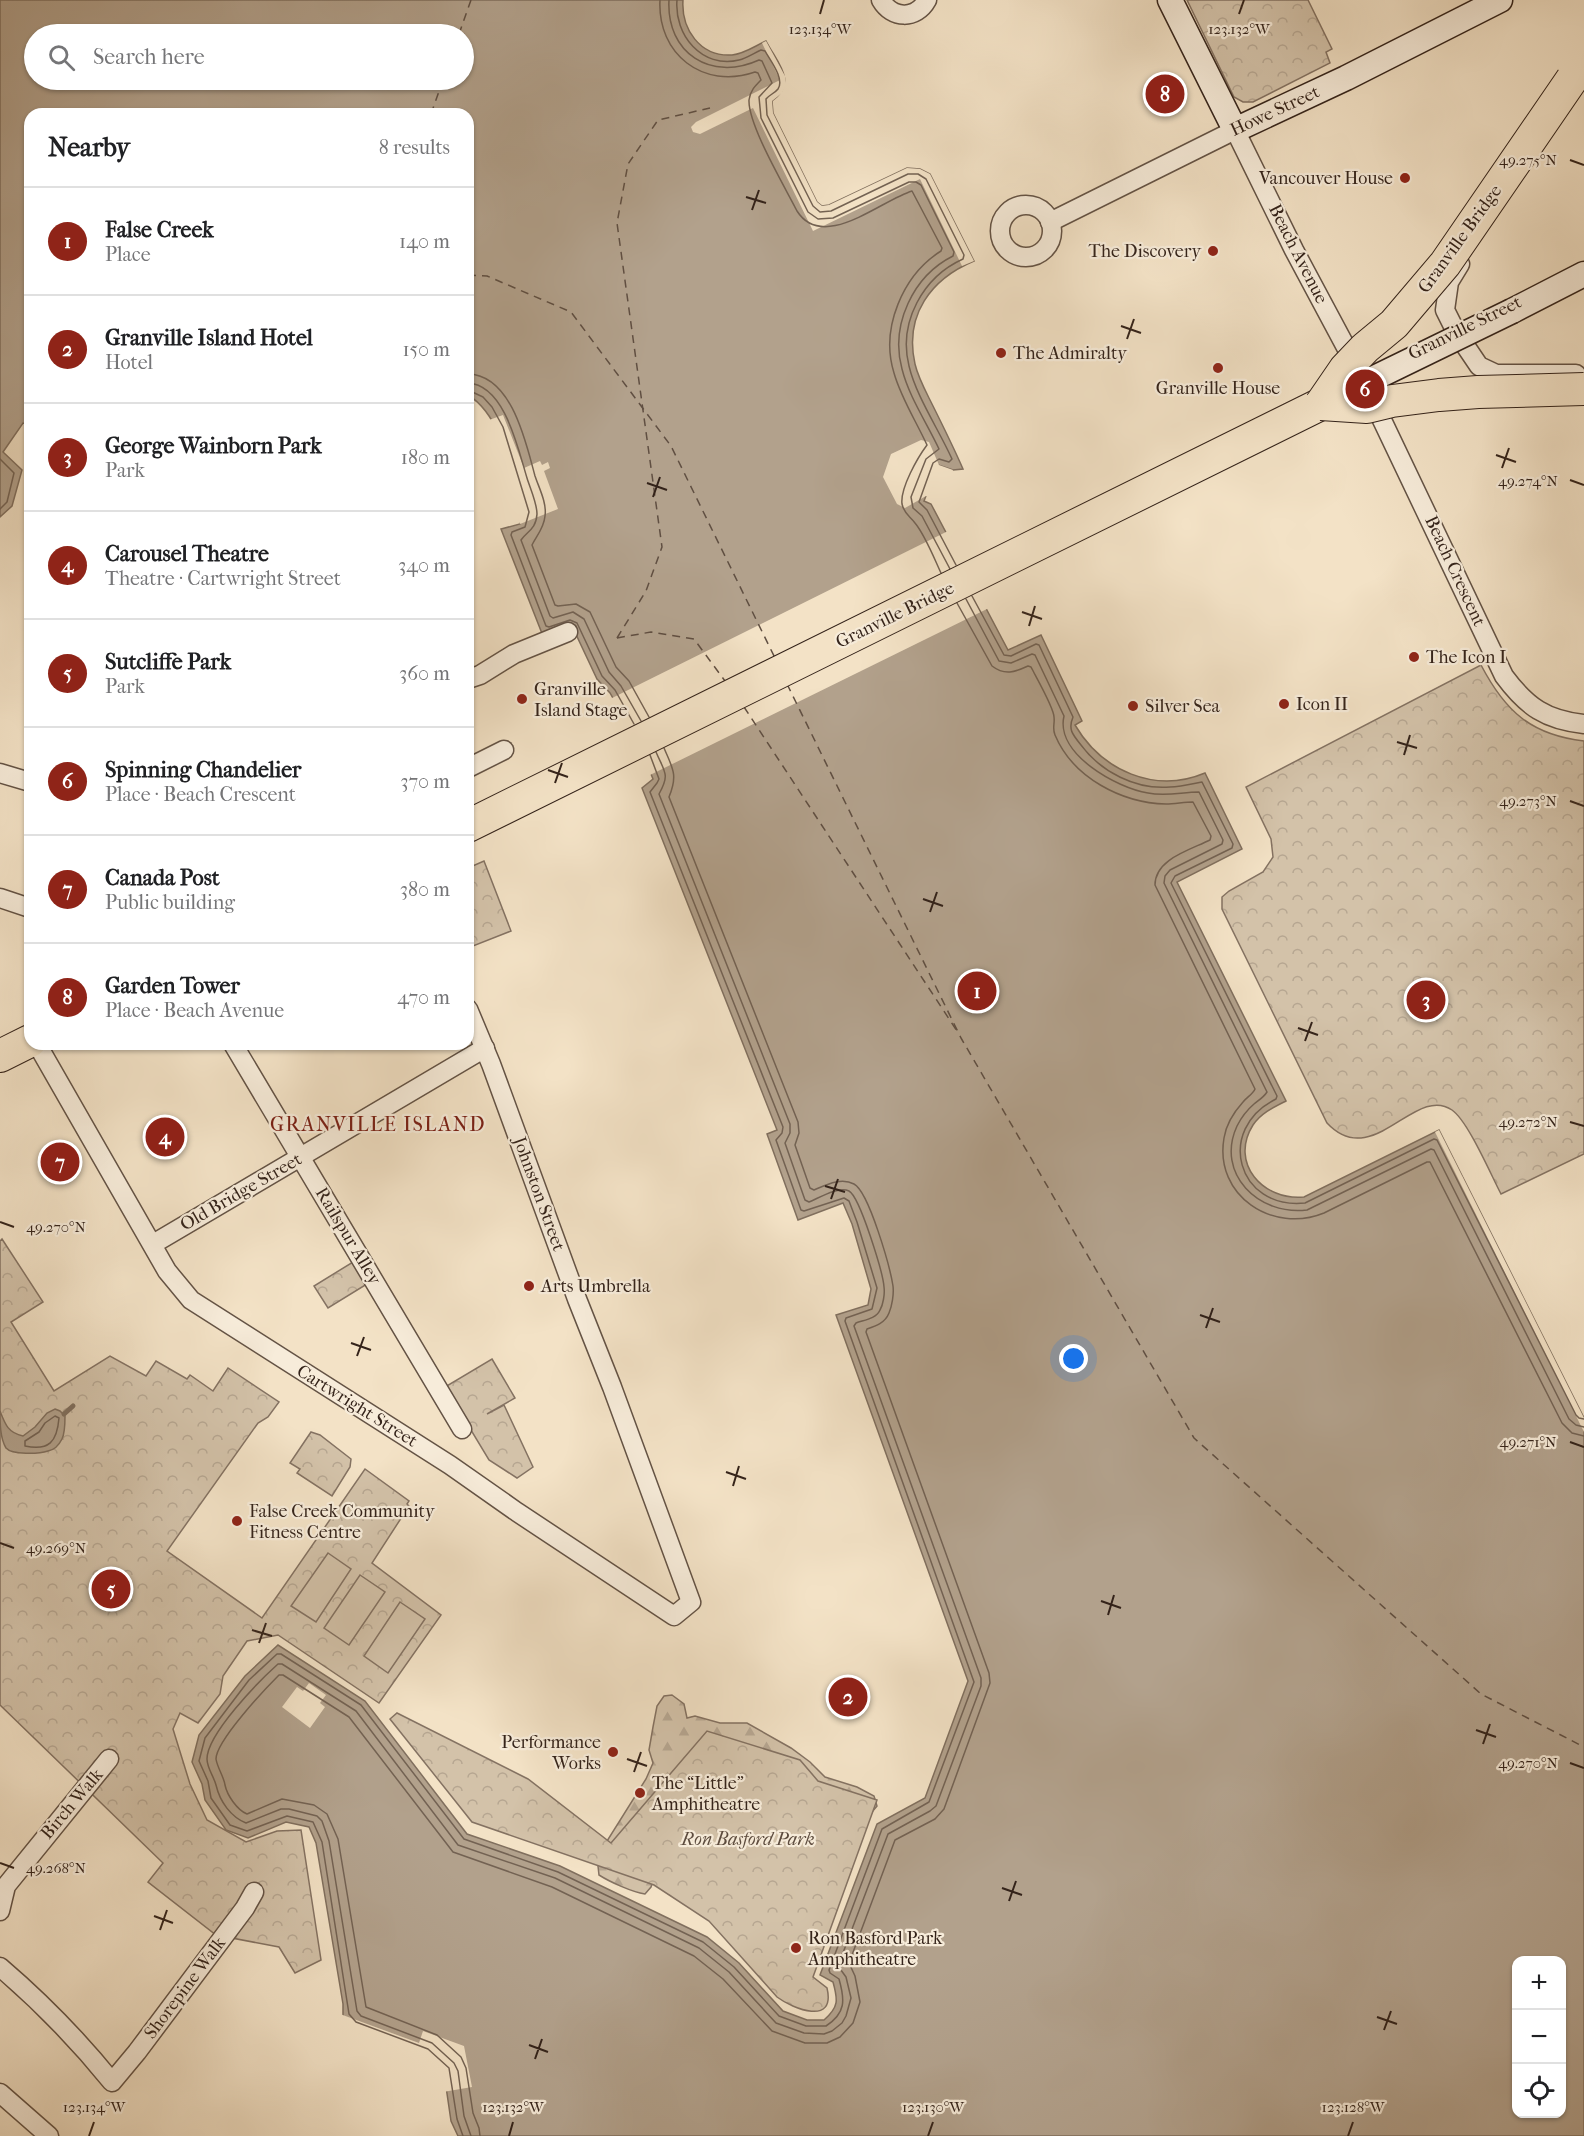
<!DOCTYPE html>
<meta charset="utf-8">
<style>
:root{--surface:#fff;--page:#f6f6f6;--text:#202124;--muted:#757577;--line:#e0e0e0;--accent:#8f2418}
body{margin:0;font-family:"IM FELL French Canon",serif;background:var(--page);color:var(--text)}
.controls{position:absolute;right:18px;bottom:18px;display:grid;overflow:hidden;border-radius:12px;box-shadow:0 2px 4px #0004}
.controls button{width:54px;height:54px;display:grid;place-items:center;padding:0;border:0;border-bottom:2px solid var(--line);background:var(--surface);color:var(--text);font:30px sans-serif}
.you{position:absolute;left:1074px;top:1359px;width:21px;height:21px;margin:-15px;border:4px solid #fff;border-radius:50%;background:#1a73e8;box-shadow:0 0 0 9px #1a73e833}
.badge{display:grid;place-items:center;width:39px;height:39px;border-radius:50%;background:var(--accent);color:#fff;font-size:20px;font-weight:700}
.pin{position:absolute;translate:-50% -50%;border:3px solid #fff;box-shadow:0 2px 6px #0006}
.list{margin:0;padding:0;list-style:none}
h2{display:flex;justify-content:space-between;align-items:center;height:78px;margin:0;padding:0 24px;font-size:26px}
h2 small{font-size:20px;font-weight:400;color:var(--muted)}
.list li{display:grid;grid-template-columns:39px 1fr auto;gap:18px;align-items:center;box-sizing:border-box;height:108px;padding:0 24px;border-top:2px solid var(--line)}
.list b{display:block;font-size:22px;white-space:nowrap}
.list p{margin:0;font-size:20px;white-space:nowrap;color:var(--muted)}
.list em{font-size:20px;font-style:normal;color:var(--muted)}
.icon{flex:none;width:33px;height:33px;fill:none;stroke:currentColor;stroke-width:2;stroke-linecap:round;stroke-linejoin:round}
.map{position:relative;flex:none;width:1584px;height:2136px;overflow:hidden}
.search{position:absolute;background:var(--surface);box-shadow:0 2px 4px #0004;left:24px;top:24px;width:450px;height:66px;display:flex;align-items:center;gap:15px;box-sizing:border-box;padding:0 21px;border-radius:33px;color:var(--muted);font-size:22px}
.panel{position:absolute;background:var(--surface);box-shadow:0 2px 4px #0004;left:24px;top:108px;width:450px;height:942px;border-radius:18px}
.map>svg:first-child{display:block}
</style>
<div class="map">
<svg width="1584" height="2136" viewBox="0 0 1584 2136">
<defs>
<pattern id="forest-firs" width="22" height="20" patternUnits="userSpaceOnUse" patternTransform="scale(1.5)"><rect width="22" height="20" fill="#d3c2a9"/><path d="M5 1l3.5 6h-7zM16 11l3.5 6h-7z" fill="#b6a691"/></pattern>
<pattern id="park-crowns" width="20" height="18" patternUnits="userSpaceOnUse" patternTransform="scale(1.5)"><rect width="20" height="18" fill="#d3c2a9"/><path d="M2 6a3 3 0 1 1 6 0M12 15a3 3 0 1 1 6 0" fill="none" stroke="#b6a691"/></pattern>
</defs>
<rect width="100%" height="100%" fill="#f3e2c6"/>
<filter id="stains"><feTurbulence type="fractalNoise" baseFrequency=".00333" numOctaves="4"/><feColorMatrix values="0 0 0 0 .2 0 0 0 0 .09 0 0 0 0 .02 0 0 0 .5 -.17"/></filter>
<radialGradient id="worn" r=".72"><stop offset=".6" stop-color="#630" stop-opacity="0"/><stop offset="1" stop-color="#630" stop-opacity=".3"/></radialGradient>
<path fill="url(#forest-firs)" stroke="#847262" stroke-width="1.5" d="M672,1695L684,1704L687,1718L695,1716L720,1723H747L791,1748L810,1762L825,1777L857,1787L874,1796L877,1806L861,1825L785,1955L827,1992L715,1899L653,1881L651,1887L645,1894C632,1892 610,1882 599,1875L597,1857L646,1779L653,1763L649,1750L653,1727L657,1706L664,1696Z"/>
<g fill="url(#park-crowns)" stroke="#847262" stroke-width="1.5">
<path d="M1187,0H1308L1332,49L1326,52L1330,63L1253,102H1243L1234,97Z"/>
<path d="M1481,665C1505,711 1531,735 1584,741V1154L1501,1194C1491,1175 1468,1121 1452,1110C1415,1084 1373,1172 1327,1123L1222,909V897L1229,891L1263,872L1273,857L1271,839L1246,787Z"/>
<path d="M484,861L511,931L468,948V868Z"/>
<path d="M2,1239L43,1302L11,1322L54,1391L110,1356L146,1376L156,1361L187,1379L190,1375L213,1391L228,1368L279,1402L268,1417L258,1423L167,1551L262,1618L365,1469L409,1501L407,1504L409,1506L372,1563L441,1615L379,1703L278,1635L247,1641L223,1676L220,1694L198,1723L180,1713L173,1729L190,1784L207,1820L246,1842L277,1831L301,1830L321,1960L295,1973L279,1947L216,1935L148,1882L163,1863L0,1705V1241Z"/>
<path d="M353,1262L367,1284L328,1308L314,1286Z"/>
<path d="M492,1359L515,1398L487,1414L504,1405L533,1467L517,1478L489,1460L445,1387Z"/>
<path d="M311,1432L320,1435L351,1459L350,1467L332,1496L297,1473L300,1469L290,1463Z"/>
<path d="M397,1713L528,1779L611,1843L707,1731L800,1760L818,1781L877,1800L813,1977L827,1988C836,2026 793,2009 777,1997L709,1921L654,1885L472,1822L390,1719Z"/>
</g>
<g fill="#d3c2a9" stroke="#847262" stroke-width="1.5">
<path d="M328,1553L351,1569L316,1622L291,1606Z"/>
<path d="M360,1575L385,1592L349,1645L324,1628Z"/>
<path d="M400,1602L425,1619L388,1673L364,1656Z"/>
</g>
<g fill="#b2a18c" stroke="#806f5e" stroke-width="1.5" fill-rule="evenodd">
<path d="M0,0H683C681,29 700,57 732,55C744,54 755,46 766,41C778,64 798,82 772,101L773,113L817,202L822,206L829,205L907,168L920,169L930,174L974,261C931,279 904,315 915,364C918,377 925,390 931,402C942,424 953,446 963,469L953,470L938,465L924,501L931,504L1008,650L1041,635L1082,721L1075,725C1102,771 1155,794 1205,773L1242,849L1177,882L1286,1101C1274,1107 1261,1113 1253,1125C1229,1163 1263,1201 1304,1197L1439,1130L1584,1418V2136H458L451,2121L444,2073L426,2054L352,2027L343,2016V2004L316,1843L309,1827L286,1822L248,1838L226,1830L205,1800L202,1784L192,1762L199,1735L245,1676L278,1645L365,1701L467,1834L560,1866L707,1937L739,1963L783,2011L807,2020H824C839,2007 838,2000 833,1982L820,1975L877,1824L925,1798L968,1681L836,1315L868,1305L871,1289L852,1224L843,1203L798,1220L767,1134L777,1130L642,788L653,779L638,742L610,693L597,679L572,626L543,636L501,529L520,524L523,513C512,476 503,416 468,395V114H30V425L23,423L3,452L22,470L12,506L0,517ZM34,34H464V80H34ZM1516,1960H1562V2114H1516Z"/>
<path d="M55,1409L60,1411L65,1416C65,1423 65,1433 62,1439C59,1445 54,1450 48,1451C39,1454 12,1455 6,1448C0,1438 0,1423 0,1411C5,1424 8,1433 23,1436L35,1427L47,1413Z"/>
</g>
<g fill="#f3e2c6">
<path d="M766,41L785,76L786,85L782,93L772,101L773,113L817,202L822,206L829,205L907,168L920,169L930,174L974,261L962,266L920,179L813,231L753,108L700,134L693,132L691,127L696,122L780,80L762,43Z"/>
<path d="M503,415L524,468L540,461L542,465L548,462L550,468L544,471L558,509L520,524L518,519L520,513L495,430L489,420Z"/>
<path d="M921,440L929,442L939,465L953,470L952,473L940,469L929,497L926,496L905,508L897,504L883,477L891,454Z"/>
<path d="M948,531L989,608L648,776L635,744L610,699Z"/>
<path d="M1439,1130L1584,1418V1432L1435,1132Z"/>
<path d="M309,1683L326,1695L320,1703L325,1707L310,1728L282,1707L297,1687L303,1691Z"/>
<path d="M340,2014L419,2043L423,2031L464,2046L472,2087L443,2092L442,2074L424,2057L350,2030Z"/>
</g>
<g fill="none" stroke-linecap="round" stroke-linejoin="round">
<g stroke="#736253" stroke-width="1.5">
<path d="M660,0C657,54 703,90 755,72L758,73L761,80C755,86 750,91 749,100C748,125 785,187 797,211C823,252 880,201 912,191L942,248L941,251C903,275 880,328 894,373C901,398 916,421 927,445C918,457 900,488 902,504C904,514 910,516 915,523C925,535 934,558 941,573"/>
<path d="M669,0C666,53 711,82 759,60L762,61L772,83L759,97L761,118L808,212L818,219L833,218L909,182H916L921,185L954,252L953,256C913,276 890,325 902,369C909,397 927,423 939,449L926,459L911,497L913,508L922,516L950,569"/>
<path d="M677,0C674,35 702,69 739,60C747,58 754,53 761,50L765,51C770,60 785,79 778,89C775,93 769,95 766,99L767,115L813,206L820,212L831,211L908,174H918L926,179L964,255L963,259C923,277 898,322 909,366C916,396 939,430 952,459L949,462L939,459L933,463L919,502L927,510L956,565"/>
<path d="M468,374C512,375 526,443 535,476C539,488 547,503 545,516C544,528 537,535 532,545L555,605L558,606L576,604L590,612L616,667L629,681L649,717"/>
<path d="M468,383C505,385 518,449 527,478C530,488 537,503 537,514C536,530 527,531 521,540L550,616L553,618L573,612L584,619L609,672L621,686L641,721"/>
<path d="M468,390L483,397L492,407L503,427L529,512L525,527L512,532L511,535L546,626L549,627L570,620L577,623L602,676L615,690L634,724"/>
<path d="M0,459L14,473L7,502L0,509"/>
<path d="M972,596L1004,655L1011,656L1036,644L1039,645L1073,717C1068,729 1072,734 1081,745C1101,772 1136,790 1170,787C1181,787 1192,784 1202,782L1233,844L1232,848L1175,876L1171,883L1277,1096L1276,1099C1215,1129 1237,1210 1305,1203L1434,1139L1437,1140L1576,1415L1579,1418L1584,1419"/>
<path d="M966,599L999,661L1011,663L1032,654L1035,655L1064,716C1055,754 1117,788 1148,793C1166,797 1182,792 1199,792L1223,840L1222,844L1170,870L1165,876L1164,883L1267,1092C1264,1097 1259,1100 1254,1104C1247,1110 1241,1118 1237,1126C1215,1174 1259,1216 1307,1210L1431,1149L1434,1150L1569,1419L1576,1425L1584,1427"/>
<path d="M957,603L992,666C1005,676 1015,672 1028,666L1031,667C1036,677 1054,708 1054,717C1055,724 1052,728 1055,735C1073,778 1122,803 1166,804C1175,804 1184,802 1193,802L1211,836L1210,840C1190,850 1155,859 1155,885L1255,1089C1253,1094 1247,1097 1243,1102C1234,1112 1226,1125 1224,1138C1214,1196 1273,1234 1324,1213L1427,1162H1430L1562,1423L1572,1433L1584,1436"/>
<path d="M55,1416L59,1418C57,1442 49,1451 25,1446V1441L39,1432L45,1423Z"/>
<path d="M463,2136L457,2119L449,2068L428,2049L356,2022L349,2014L322,1842L313,1822L287,1816L247,1831L230,1825L211,1798L208,1781L199,1761L205,1738L249,1680L277,1654H281L361,1705L464,1839L558,1872L703,1942L734,1967L779,2016L806,2026H826C846,2013 845,2000 839,1979L830,1973L829,1970L882,1829L929,1802L974,1682L845,1321L846,1318L872,1309L877,1288L857,1222L849,1201L844,1198L804,1211L801,1210L776,1140L782,1133L783,1127L650,792L657,783L659,779L650,755"/>
<path d="M471,2136L464,2116L458,2071L454,2063L432,2043L361,2016L357,2011L329,1841L322,1821L317,1816L289,1809H281L246,1823C231,1817 220,1802 216,1785C214,1777 207,1768 207,1759C207,1734 259,1681 278,1664H282L356,1711L458,1845L555,1878L699,1948L729,1972L776,2023L804,2033L824,2034L832,2031L842,2023L846,2016L851,1998L846,1977L838,1966L888,1834L930,1811L936,1806L981,1686V1678L854,1326L856,1323C864,1320 876,1319 880,1310C883,1305 885,1294 884,1287C883,1273 860,1197 849,1191C838,1186 819,1198 809,1202L805,1200L785,1143L790,1133V1124L659,794C670,774 665,773 656,752"/>
<path d="M480,2136L479,2128L473,2113L466,2068L461,2057L437,2035L366,2007L338,1839L327,1814L314,1805L282,1799L247,1814C237,1810 227,1795 225,1785C224,1777 217,1767 216,1759C216,1741 265,1689 279,1675H283L349,1717L453,1852L552,1887L694,1956L723,1979L772,2031L805,2043H827L840,2037L853,2023L860,2002L855,1976L849,1963L895,1840L935,1819L944,1809L990,1683L989,1673L866,1332L867,1329C876,1326 885,1323 889,1313C892,1306 894,1294 893,1286C890,1267 869,1192 854,1184C841,1177 826,1185 814,1190L810,1188L795,1145L799,1133L798,1122L669,797C678,775 673,769 664,748"/>
</g>
<path stroke="#806f5e" stroke-width="5" d="M64,1414L73,1406"/>
<g stroke="#604f42" stroke-width="1.5" stroke-dasharray="8 6" stroke-linecap="butt">
<path d="M459,34L471,0"/>
<path d="M431,114L443,80"/>
<path d="M468,275L487,276L571,312L671,446L775,658"/>
<path d="M617,638L651,632L694,639L725,681"/>
<path d="M617,638L646,591L662,547L617,223L628,164L658,120L710,108"/>
<path d="M787,684L961,1038L1194,1438L1481,1694L1584,1747"/>
<path d="M744,707L957,1031"/>
</g>
<g stroke="#645345" stroke-width="21">
<g id="street">
<path d="M881,0C892,19 916,20 927,0"/>
<circle cx="1026" cy="231" r="26"/>
<path d="M1050,222L1235,130L1294,250L1356,366"/>
<path d="M1460,264L1449,282L1445,310L1456,332L1479,366L1496,374H1576"/>
<path d="M1372,399L1504,676C1527,707 1546,720 1584,724"/>
<path d="M468,679L480,675L514,654L568,632"/>
<path d="M468,768L504,750"/>
<path d="M0,773L30,782"/>
<path d="M0,898L30,908"/>
<path d="M37,1044L167,1271L191,1300L450,1465L517,1512L674,1616L691,1602L612,1387L577,1299L491,1064L468,1009"/>
<path d="M233,1044L462,1429"/>
<path d="M153,1244L485,1048"/>
<path d="M0,1911L6,1886L109,1759"/>
<path d="M0,1967C41,2002 78,2040 112,2082L137,2052L245,1908L254,1892"/>
<path d="M0,2093L49,2136"/>
</g>
</g>
<g stroke="#34231a" stroke-width="27">
<g id="secondary">
<path d="M1170,0L1235,130L1346,78L1500,0"/>
<path d="M1512,311L1584,274"/>
</g>
</g>
<g stroke="#34231a" stroke-width="34">
<g id="highway">
<path d="M468,826L1321,404"/>
<path d="M0,1056L30,1041"/>
</g>
</g>
<use href="#street" stroke="#f7ecda" stroke-width="18"/>
<use href="#secondary" stroke="#f7ecda" stroke-width="24"/>
<use href="#highway" stroke="#f3e2c6" stroke-width="32"/>
<g stroke="#34231a" stroke-width="27" stroke-linecap="butt">
<path id="secondary-bridge" d="M1321,404L1512,311"/>
</g>
<g stroke="#34231a" stroke-width="34" stroke-linecap="butt">
<g id="highway-bridge">
<path d="M1321,404L1345,369L1365,348L1394,324L1445,264L1572,79"/>
<path d="M1321,404L1367,407L1392,401L1439,395L1478,392L1584,389"/>
</g>
</g>
<use href="#secondary-bridge" stroke="#f7ecda" stroke-width="24"/>
<use href="#highway-bridge" stroke="#f3e2c6" stroke-width="32"/>
</g>
<path fill="none" stroke="#34231a" stroke-width="2" d="M820,14L824,0M1239,14L1244,0M1570,160L1584,165M746,197L766,203M752,210L759,190M1121,326L1141,333M1127,339L1134,319M1496,455L1516,462M1502,468L1509,448M1570,480L1584,485M647,483L667,490M653,497L660,477M1022,612L1042,619M1029,626L1035,606M1397,742L1417,748M1404,755L1410,735M548,770L568,777M555,783L562,763M1570,801L1584,806M923,899L943,906M930,912L937,892M1298,1028L1318,1035M1305,1041L1312,1022M1570,1122L1584,1126M825,1186L845,1192M831,1199L838,1179M0,1222L14,1227M1200,1315L1220,1322M1206,1328L1213,1308M351,1343L371,1350M357,1356L364,1337M1570,1442L1584,1447M726,1472L746,1479M733,1486L739,1466M0,1543L14,1548M1101,1601L1121,1608M1108,1615L1114,1595M252,1630L272,1636M259,1643L266,1623M1476,1730L1496,1737M1483,1744L1490,1724M627,1759L647,1766M1570,1763L1584,1768M634,1772L641,1752M0,1863L14,1868M1002,1888L1022,1895M1009,1901L1016,1881M154,1916L173,1923M160,1930L167,1910M1377,2017L1397,2024M1384,2030L1391,2011M529,2045L548,2052M535,2059L542,2039M89,2136L94,2122M509,2136L513,2122M928,2136L933,2122M1348,2136L1353,2122"/>
<g fill="#8f2418" stroke="#f7ecda" stroke-width="2">
<circle cx="1405" cy="178" r="6"/>
<circle cx="1213" cy="251" r="6"/>
<circle cx="1001" cy="353" r="6"/>
<circle cx="1218" cy="368" r="6"/>
<circle cx="1414" cy="657" r="6"/>
<circle cx="522" cy="699" r="6"/>
<circle cx="1284" cy="704" r="6"/>
<circle cx="1133" cy="706" r="6"/>
<circle cx="529" cy="1286" r="6"/>
<circle cx="237" cy="1521" r="6"/>
<circle cx="613" cy="1752" r="6"/>
<circle cx="640" cy="1793" r="6"/>
<circle cx="796" cy="1948" r="6"/>
</g>
<g text-anchor="middle" dominant-baseline="central" stroke-width="4.5" stroke-linejoin="round" paint-order="stroke">
<g font-size="18" fill="#34231a" stroke="#f7ecda">
<text transform="translate(1275 111) rotate(-25)">Howe Street</text>
<text transform="translate(1460 239) rotate(-54)">Granville Bridge</text>
<text transform="translate(1298 254) rotate(63)">Beach Avenue</text>
<text transform="translate(1465 328) rotate(-26)">Granville Street</text>
<text transform="translate(1455 571) rotate(65)">Beach Crescent</text>
<text transform="translate(895 615) rotate(-26)">Granville Bridge</text>
<text transform="translate(241 1192) rotate(-30)">Old Bridge Street</text>
<text transform="translate(539 1194) rotate(70)">Johnston Street</text>
<text transform="translate(348 1236) rotate(59)">Railspur Alley</text>
<text transform="translate(357 1406) rotate(32)">Cartwright Street</text>
<text transform="translate(72 1804) rotate(-50)">Birch Walk</text>
<text transform="translate(185 1988) rotate(-53)">Shorepine Walk</text>
</g>
<g font-size="18" fill="#34231a" stroke="#f7ecda" text-anchor="start">
<text x="1393" y="178" text-anchor="end">Vancouver House</text>
<text x="1201" y="251" text-anchor="end">The Discovery</text>
<text x="1013" y="353">The Admiralty</text>
<text x="1218" y="388" text-anchor="middle">Granville House</text>
<text x="1426" y="657">The Icon I</text>
<text x="534" y="689">Granville<tspan x="534" dy="21">Island Stage</tspan></text>
<text x="1296" y="704">Icon II</text>
<text x="1145" y="706">Silver Sea</text>
<text x="541" y="1286">Arts Umbrella</text>
<text x="249" y="1511">False Creek Community<tspan x="249" dy="21">Fitness Centre</tspan></text>
<text x="601" y="1742" text-anchor="end">Performance<tspan x="601" dy="21">Works</tspan></text>
<text x="652" y="1783">The “Little”<tspan x="652" dy="21">Amphitheatre</tspan></text>
<text x="808" y="1938">Ron Basford Park<tspan x="808" dy="21">Amphitheatre</tspan></text>
</g>
<g font-size="18" font-style="italic" fill="#5c4b3e" stroke="#f7ecda">
<text x="748" y="1839">Ron Basford Park</text>
</g>
<g font-size="20" letter-spacing="1.5" fill="#7a1f14" stroke="#f7ecda">
<text x="378" y="1124">GRANVILLE ISLAND</text>
</g>
</g>
<g font-size="15" text-anchor="middle" fill="#34231a" stroke="#f7ecda" stroke-width="4.5" stroke-linejoin="round" paint-order="stroke">
<text x="820" y="34">123.134°W</text>
<text x="1239" y="34">123.132°W</text>
<text x="1528" y="165">49.275°N</text>
<text x="1528" y="486">49.274°N</text>
<text x="1528" y="806">49.273°N</text>
<text x="1528" y="1127">49.272°N</text>
<text x="56" y="1232">49.270°N</text>
<text x="1528" y="1447">49.271°N</text>
<text x="56" y="1553">49.269°N</text>
<text x="1528" y="1768">49.270°N</text>
<text x="56" y="1873">49.268°N</text>
<text x="94" y="2112">123.134°W</text>
<text x="513" y="2112">123.132°W</text>
<text x="933" y="2112">123.130°W</text>
<text x="1353" y="2112">123.128°W</text>
</g>
<rect width="100%" height="100%" filter="url(#stains)"/>
<rect width="100%" height="100%" fill="url(#worn)"/>
</svg>
<div class="controls">
<button>+</button>
<button>−</button>
<button><svg class="icon" aria-label="locate" viewBox="0 0 24 24"><circle cx="12" cy="12" r="6"/><path d="M12 2v4M12 18v4M2 12h4M18 12h4"/></svg></button>
</div>
<div class="you"></div>
<div class="pin badge" style="left:977px;top:991px">1</div>
<div class="pin badge" style="left:848px;top:1697px">2</div>
<div class="pin badge" style="left:1426px;top:1000px">3</div>
<div class="pin badge" style="left:165px;top:1137px">4</div>
<div class="pin badge" style="left:111px;top:1589px">5</div>
<div class="pin badge" style="left:1365px;top:389px">6</div>
<div class="pin badge" style="left:60px;top:1162px">7</div>
<div class="pin badge" style="left:1165px;top:94px">8</div>
<div class="search"><svg class="icon" aria-label="search" viewBox="0 0 24 24"><circle cx="10" cy="10" r="6"/><path d="M15 15l6 6"/></svg>Search here</div>
<section class="panel">
<h2>Nearby<small>8 results</small></h2>
<ul class="list">
<li><span class="badge">1</span><div><b>False Creek</b><p>Place</p></div><em>140 m</em></li>
<li><span class="badge">2</span><div><b>Granville Island Hotel</b><p>Hotel</p></div><em>150 m</em></li>
<li><span class="badge">3</span><div><b>George Wainborn Park</b><p>Park</p></div><em>180 m</em></li>
<li><span class="badge">4</span><div><b>Carousel Theatre</b><p>Theatre · Cartwright Street</p></div><em>340 m</em></li>
<li><span class="badge">5</span><div><b>Sutcliffe Park</b><p>Park</p></div><em>360 m</em></li>
<li><span class="badge">6</span><div><b>Spinning Chandelier</b><p>Place · Beach Crescent</p></div><em>370 m</em></li>
<li><span class="badge">7</span><div><b>Canada Post</b><p>Public building</p></div><em>380 m</em></li>
<li><span class="badge">8</span><div><b>Garden Tower</b><p>Place · Beach Avenue</p></div><em>470 m</em></li>
</ul>
</section>
</div>
